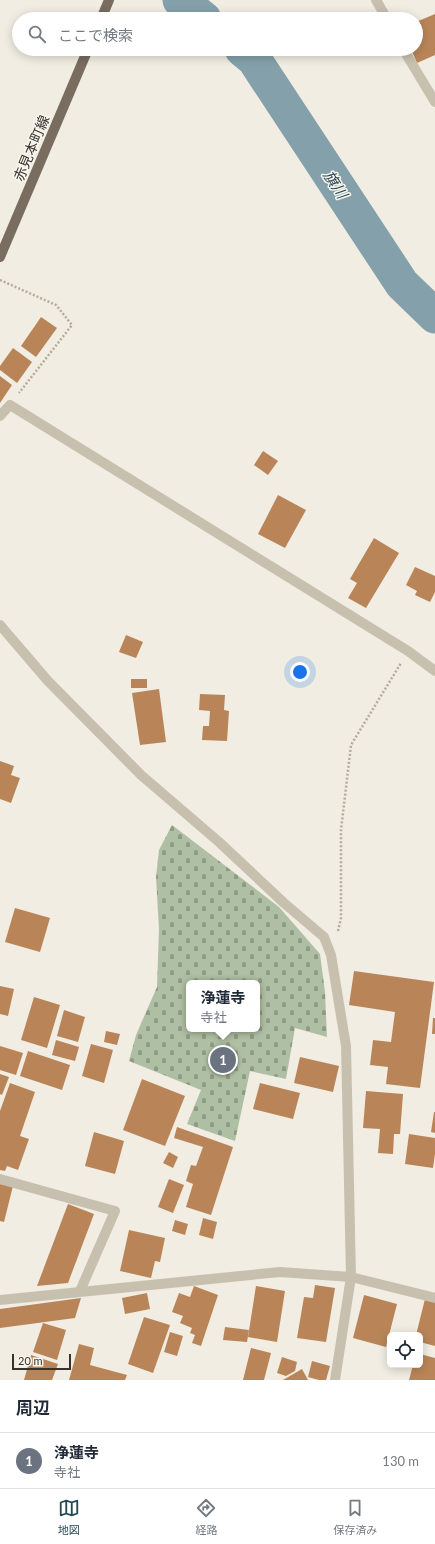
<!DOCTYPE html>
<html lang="ja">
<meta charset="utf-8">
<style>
:root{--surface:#fff;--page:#f6f6f7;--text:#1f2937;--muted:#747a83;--line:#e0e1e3;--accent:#264855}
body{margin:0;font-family:Lato,"Noto Sans JP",sans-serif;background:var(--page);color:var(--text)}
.controls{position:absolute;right:12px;bottom:12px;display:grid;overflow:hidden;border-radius:6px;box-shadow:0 2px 10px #0003}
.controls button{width:36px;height:36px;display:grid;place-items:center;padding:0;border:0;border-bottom:1px solid var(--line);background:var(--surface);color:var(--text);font:20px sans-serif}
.scale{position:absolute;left:12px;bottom:10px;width:59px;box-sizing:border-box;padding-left:4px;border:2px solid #38322c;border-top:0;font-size:11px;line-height:14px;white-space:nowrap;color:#38322c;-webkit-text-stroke:3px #f9f6ee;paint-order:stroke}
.you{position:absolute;left:300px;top:672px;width:14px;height:14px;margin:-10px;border:3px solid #fff;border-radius:50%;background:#1a73e8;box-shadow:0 0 0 6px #1a73e833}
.badge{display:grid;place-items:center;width:26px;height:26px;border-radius:50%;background:var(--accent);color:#fff;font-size:13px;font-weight:700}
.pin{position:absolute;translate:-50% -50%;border:2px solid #fff;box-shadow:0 1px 4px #0006}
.popup{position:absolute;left:186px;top:980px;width:74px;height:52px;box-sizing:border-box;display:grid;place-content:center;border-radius:6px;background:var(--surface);filter:drop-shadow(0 1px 3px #0005);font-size:13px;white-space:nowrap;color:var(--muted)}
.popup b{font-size:15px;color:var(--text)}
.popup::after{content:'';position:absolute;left:50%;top:100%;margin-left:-8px;border:8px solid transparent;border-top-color:var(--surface)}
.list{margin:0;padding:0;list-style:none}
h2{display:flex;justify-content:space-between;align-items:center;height:52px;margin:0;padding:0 16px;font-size:17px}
h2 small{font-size:13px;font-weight:400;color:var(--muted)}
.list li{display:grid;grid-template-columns:26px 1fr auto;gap:12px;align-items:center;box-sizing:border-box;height:56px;padding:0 16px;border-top:1px solid var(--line)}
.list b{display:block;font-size:15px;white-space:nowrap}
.list p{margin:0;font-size:13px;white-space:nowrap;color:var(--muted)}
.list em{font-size:13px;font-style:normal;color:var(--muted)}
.icon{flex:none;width:22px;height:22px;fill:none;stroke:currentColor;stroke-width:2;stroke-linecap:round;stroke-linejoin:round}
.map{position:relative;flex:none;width:435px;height:1380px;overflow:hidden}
.search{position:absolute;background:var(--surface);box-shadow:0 2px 10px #0003;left:12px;right:12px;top:12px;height:44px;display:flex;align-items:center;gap:10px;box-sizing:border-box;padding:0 14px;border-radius:22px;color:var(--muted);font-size:15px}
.sheet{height:108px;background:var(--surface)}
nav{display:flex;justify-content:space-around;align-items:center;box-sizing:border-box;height:56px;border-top:1px solid var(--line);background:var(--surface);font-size:11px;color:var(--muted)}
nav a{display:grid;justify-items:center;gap:2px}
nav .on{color:var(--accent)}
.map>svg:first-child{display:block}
</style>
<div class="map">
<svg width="435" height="1380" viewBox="0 0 435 1380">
<defs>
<pattern id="cemetery-stones" width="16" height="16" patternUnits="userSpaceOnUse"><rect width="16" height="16" fill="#afbfa3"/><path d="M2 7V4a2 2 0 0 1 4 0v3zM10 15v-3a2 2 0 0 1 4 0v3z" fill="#8f9c85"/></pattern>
</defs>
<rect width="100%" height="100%" fill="#f1ede2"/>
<path fill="url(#cemetery-stones)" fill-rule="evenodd" d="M172,825L279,907L320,954L325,992L327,1037L295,1028L286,1079L250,1071L235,1141L187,1124L201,1090L129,1061L136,1035L157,987L159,929L156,877L159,850ZM189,983H257V1029H189Z"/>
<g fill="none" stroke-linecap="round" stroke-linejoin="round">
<g stroke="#84a1ab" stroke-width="35">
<path d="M180,0L204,19"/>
<path d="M242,49L254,59L402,284L435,316"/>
</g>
</g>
<g fill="#b98558">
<path d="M435,14V55L417,63L411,49H416V22Z"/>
<path d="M41,317L57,328L36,357L21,346Z"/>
<path d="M13,348L32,362L17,383L0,370V366Z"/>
<path d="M0,376L12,385L0,403Z"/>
<path d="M263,451L278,461L268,475L254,465Z"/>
<path d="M278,495L306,510L285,548L258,534Z"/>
<path d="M374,538L399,553L366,608L348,598L357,583L350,579Z"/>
<path d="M415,567L435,576V592L430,602L415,595L417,591L406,585Z"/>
<path d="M126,635L143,642L136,658L119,652Z"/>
<rect x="131" y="679" width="16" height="9"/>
<path d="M159,689L166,742L140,745L132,693Z"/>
<path d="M200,694L225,695L224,710L229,711L227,741L202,740L203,726H209L210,711L199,710Z"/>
<path d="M0,761L14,766L11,775L20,778L11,803L0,799Z"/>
<path d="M15,908L50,918L40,952L5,942Z"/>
<path d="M354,971L434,982L420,1088L386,1084L388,1067L370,1065L373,1040L391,1042L395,1012L349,1005Z"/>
<path d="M0,986L14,989L8,1016L0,1014Z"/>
<path d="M34,997L60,1005L47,1048L21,1040Z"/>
<path d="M64,1010L85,1017L78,1042L57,1036Z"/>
<path d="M433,1018H435V1034H432Z"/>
<path d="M106,1031L120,1034L117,1045L104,1042Z"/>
<path d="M56,1040L79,1047L75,1061L52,1055Z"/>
<path d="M91,1044L113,1050L104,1083L82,1076Z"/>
<path d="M0,1046L23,1053L16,1075L0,1070Z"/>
<path d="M28,1051L70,1065L62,1090L20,1076Z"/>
<path d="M300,1057L339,1066L333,1092L294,1083Z"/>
<path d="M0,1074L9,1077L2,1095L0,1094Z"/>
<path d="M142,1079L185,1096L165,1146L123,1130Z"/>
<path d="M10,1083L35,1092L20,1136L29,1139L18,1170L7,1166L5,1171L0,1170V1111Z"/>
<path d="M260,1083L300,1093L293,1119L253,1109Z"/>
<path d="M366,1091L403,1094L400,1134H394L393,1154L378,1153L380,1129L363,1128Z"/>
<path d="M434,1112H435V1133L431,1132Z"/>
<path d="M177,1127L233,1147L211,1215L186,1207L193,1184L186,1181L191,1165L196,1166L203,1147L174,1138Z"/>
<path d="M94,1132L124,1141L115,1174L85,1166Z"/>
<path d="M409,1134L435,1138V1154L433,1168L405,1164Z"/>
<path d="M169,1152L178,1157L173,1168L163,1163Z"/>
<path d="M169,1179L184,1185L173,1213L158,1207Z"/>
<path d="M0,1183L13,1186L4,1222L0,1221Z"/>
<path d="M68,1204L94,1214L68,1283L37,1286Z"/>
<path d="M203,1218L217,1222L213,1239L199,1235Z"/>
<path d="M175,1220L188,1224L185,1235L172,1231Z"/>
<path d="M129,1230L165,1238L160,1262L155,1261L151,1278L120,1271Z"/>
<path d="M315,1285L335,1288L326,1342L297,1338L304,1297L313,1298Z"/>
<path d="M194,1286L218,1295L201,1346L192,1343L195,1335L190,1333L192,1328L180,1323L183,1316L172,1312L179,1293L190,1297Z"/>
<path d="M256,1286L285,1291L277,1342L248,1337Z"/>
<path d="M147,1293L150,1309L125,1314L122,1298Z"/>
<path d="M364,1295L397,1304L386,1347L353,1338Z"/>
<path d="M81,1298L75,1318L0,1328V1309Z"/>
<path d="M425,1299L435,1302V1346L420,1342V1335H416Z"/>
<path d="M144,1317L170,1325L153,1373L128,1364Z"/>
<path d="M43,1323L66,1330L57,1360L33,1352Z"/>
<path d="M225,1327L249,1330L247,1342L223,1340Z"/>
<path d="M170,1332L183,1336L177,1356L164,1352Z"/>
<path d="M79,1344L94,1348L90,1365L127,1375L125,1380H69Z"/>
<path d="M251,1348L271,1353L264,1380H243Z"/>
<path d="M420,1354L435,1358V1380H409L413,1365H420Z"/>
<path d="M31,1355L58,1364L52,1380H24Z"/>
<path d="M282,1357L297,1362L295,1371L286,1376L277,1373Z"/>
<path d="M312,1361L330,1366L326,1380H319L308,1377Z"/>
<path d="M302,1369L308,1380H283Z"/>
</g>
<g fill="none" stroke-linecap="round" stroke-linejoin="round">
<g stroke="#b4ab99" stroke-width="2.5" stroke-dasharray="2 2" stroke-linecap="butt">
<path d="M0,280L56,305L72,325L19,393"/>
<path d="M338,931L341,918V830L351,745L401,663"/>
</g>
<g stroke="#c8c0af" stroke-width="10">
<path d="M376,0L387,19"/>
<path d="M403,49L435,102"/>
<path d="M0,416L10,405L408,651L435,671"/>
<path d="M0,625L48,681L141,775L219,842L284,903L324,937L331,955L346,1046L347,1091L351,1277L335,1380"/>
<path d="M0,1179L115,1211L80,1291"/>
<path d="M0,1300L280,1272L351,1277L435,1298"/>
</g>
<g stroke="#786d5f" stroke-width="10">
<path d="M101,19L109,0"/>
<path d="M0,257L88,49"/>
</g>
</g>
<g text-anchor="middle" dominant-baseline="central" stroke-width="3" stroke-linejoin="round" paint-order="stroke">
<g font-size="14" fill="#38322c" stroke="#f9f6ee">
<text transform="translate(31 148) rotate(-67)">赤見本町線</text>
</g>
<g font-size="15" font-style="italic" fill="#264855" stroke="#f9f6ee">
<text transform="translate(336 184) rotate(57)">旗川</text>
</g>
</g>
</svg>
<div class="controls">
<button><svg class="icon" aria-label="locate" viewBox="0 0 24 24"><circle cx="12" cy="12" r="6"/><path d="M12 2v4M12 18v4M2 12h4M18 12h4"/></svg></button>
</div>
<div class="scale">20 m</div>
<div class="you"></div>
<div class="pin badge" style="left:223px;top:1060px;background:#6b7280">1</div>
<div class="popup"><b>浄蓮寺</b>寺社</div>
<div class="search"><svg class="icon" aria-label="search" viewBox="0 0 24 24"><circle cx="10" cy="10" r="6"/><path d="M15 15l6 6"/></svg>ここで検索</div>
</div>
<section class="sheet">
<h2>周辺<small></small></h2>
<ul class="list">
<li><span class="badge" style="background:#6b7280">1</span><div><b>浄蓮寺</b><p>寺社</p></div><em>130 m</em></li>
</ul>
</section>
<nav>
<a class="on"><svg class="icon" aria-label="map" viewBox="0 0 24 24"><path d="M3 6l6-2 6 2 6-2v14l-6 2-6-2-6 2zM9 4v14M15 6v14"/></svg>地図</a>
<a><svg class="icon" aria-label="directions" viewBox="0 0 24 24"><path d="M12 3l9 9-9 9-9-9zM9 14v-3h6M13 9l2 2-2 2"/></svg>経路</a>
<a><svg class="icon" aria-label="saved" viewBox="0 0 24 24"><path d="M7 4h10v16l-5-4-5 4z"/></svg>保存済み</a>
</nav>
